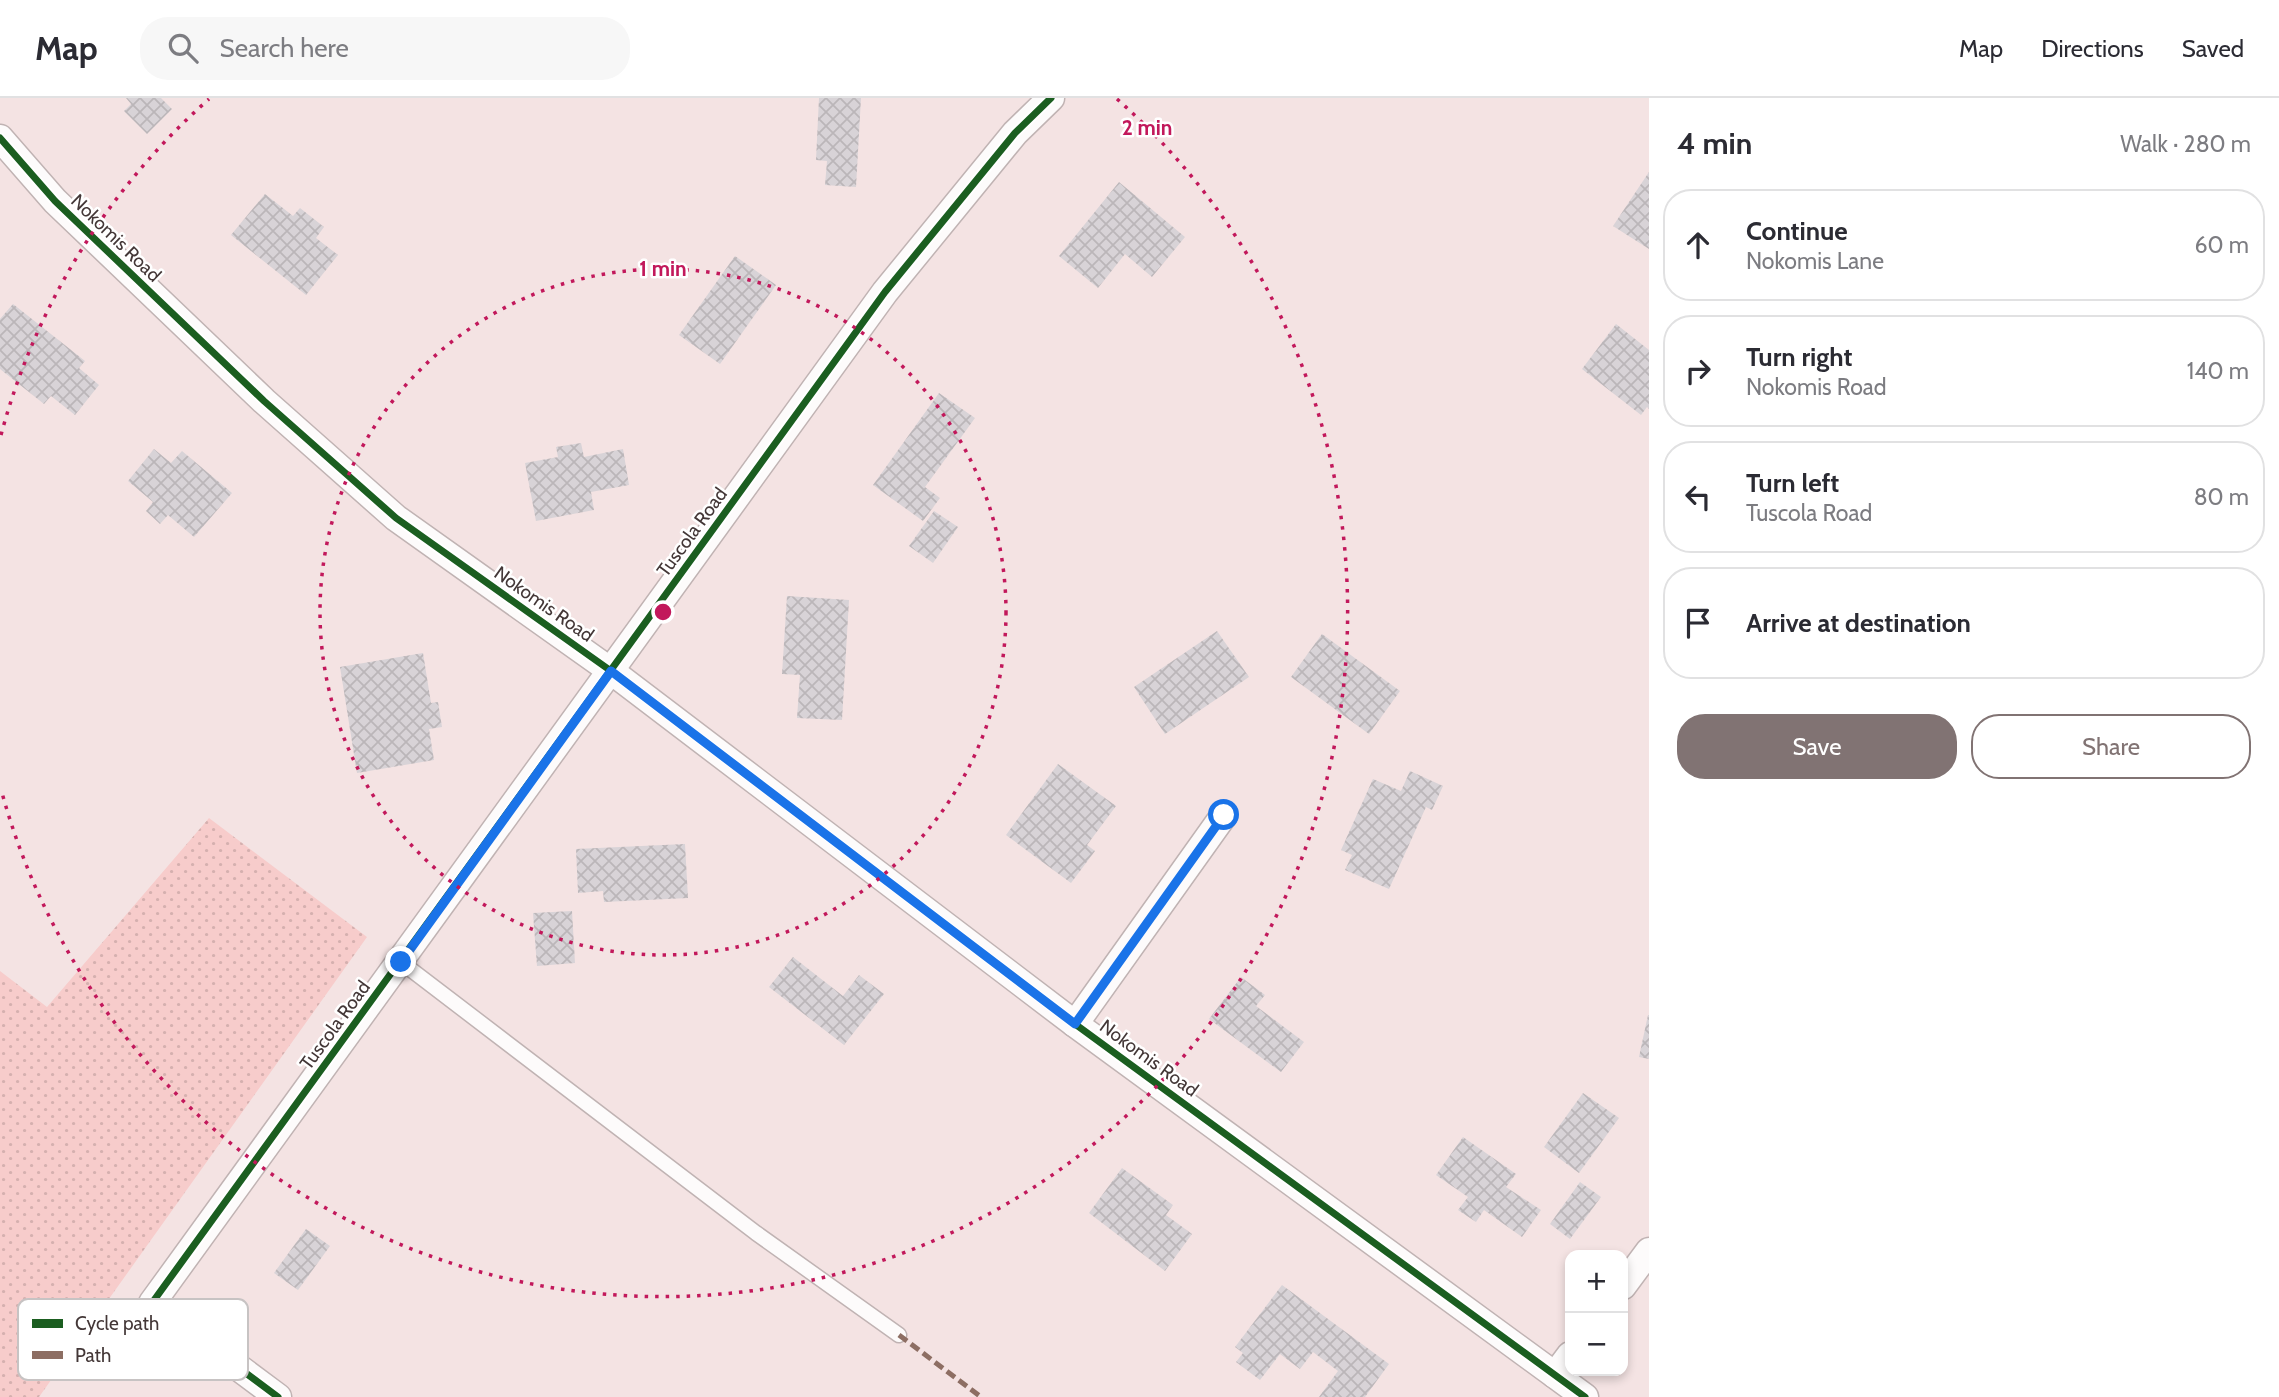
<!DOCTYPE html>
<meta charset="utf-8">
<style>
:root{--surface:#fff;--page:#f7f7f7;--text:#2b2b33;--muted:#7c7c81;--line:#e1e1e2;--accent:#817373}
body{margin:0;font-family:Cabin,sans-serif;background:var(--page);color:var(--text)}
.controls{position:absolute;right:21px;bottom:21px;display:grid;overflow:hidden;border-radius:14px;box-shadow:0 4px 10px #0003}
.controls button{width:63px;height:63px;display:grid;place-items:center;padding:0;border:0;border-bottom:2px solid var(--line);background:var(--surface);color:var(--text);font:35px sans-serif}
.stop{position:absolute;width:21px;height:21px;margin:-16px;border:5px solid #1a73e8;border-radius:50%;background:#fff}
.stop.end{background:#1a73e8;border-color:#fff;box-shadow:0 2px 7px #0008}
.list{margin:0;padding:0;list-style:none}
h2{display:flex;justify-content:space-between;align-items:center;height:91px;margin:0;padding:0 28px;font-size:30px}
h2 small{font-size:23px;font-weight:400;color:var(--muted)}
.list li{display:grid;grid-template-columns:46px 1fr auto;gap:21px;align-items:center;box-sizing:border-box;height:112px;margin:0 14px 14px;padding:0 14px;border:2px solid var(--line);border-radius:28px}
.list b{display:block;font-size:26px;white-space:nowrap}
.list p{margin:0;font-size:23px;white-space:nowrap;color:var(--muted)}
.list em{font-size:23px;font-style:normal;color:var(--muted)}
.actions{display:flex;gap:14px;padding:21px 28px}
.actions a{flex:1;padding:16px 0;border:2px solid var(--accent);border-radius:28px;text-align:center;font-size:24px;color:var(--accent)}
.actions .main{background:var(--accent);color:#fff}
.icon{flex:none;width:38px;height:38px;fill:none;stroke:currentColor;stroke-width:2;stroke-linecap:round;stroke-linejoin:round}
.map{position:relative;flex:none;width:1649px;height:1299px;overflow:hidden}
header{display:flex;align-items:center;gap:42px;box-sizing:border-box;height:98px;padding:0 35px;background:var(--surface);border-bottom:2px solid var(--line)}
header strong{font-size:33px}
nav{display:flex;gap:38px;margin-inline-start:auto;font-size:24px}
.search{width:490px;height:63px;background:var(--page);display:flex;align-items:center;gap:18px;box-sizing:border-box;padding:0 24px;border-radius:28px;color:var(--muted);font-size:26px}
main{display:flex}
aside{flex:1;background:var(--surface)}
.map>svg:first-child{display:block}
</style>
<header>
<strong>Map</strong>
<div class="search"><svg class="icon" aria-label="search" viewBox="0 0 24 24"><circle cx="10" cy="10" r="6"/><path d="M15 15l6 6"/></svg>Search here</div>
<nav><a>Map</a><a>Directions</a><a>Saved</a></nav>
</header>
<main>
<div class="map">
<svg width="1649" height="1299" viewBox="0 0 1649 1299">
<defs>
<pattern id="grass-dots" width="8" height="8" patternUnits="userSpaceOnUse" patternTransform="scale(1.75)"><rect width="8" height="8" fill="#f7cccb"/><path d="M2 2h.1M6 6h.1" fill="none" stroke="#d5b0af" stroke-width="1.8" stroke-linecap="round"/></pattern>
<pattern id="building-cross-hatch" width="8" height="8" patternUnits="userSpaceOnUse" patternTransform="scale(1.75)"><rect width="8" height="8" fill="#d8d3d7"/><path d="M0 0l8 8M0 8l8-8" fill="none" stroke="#bbb6b9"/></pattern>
</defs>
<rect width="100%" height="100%" fill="#f4e3e3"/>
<path fill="url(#grass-dots)" d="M209,720L367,839L39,1299H0V873L47,909Z"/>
<g fill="url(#building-cross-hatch)">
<path d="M126,0H161L172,11L147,36L124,13L131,6Z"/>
<path d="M819,0H861L856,89L825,87L827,63L816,62Z"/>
<path d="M1649,74V151L1613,128Z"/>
<path d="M1119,84L1185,139L1152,179L1125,156L1098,190L1059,158Z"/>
<path d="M265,96L293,118L300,110L324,129L316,140L338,157L306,197L231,137Z"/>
<path d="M735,158L776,187L720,266L679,237Z"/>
<path d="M13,206L85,263L79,270L99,287L75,317L51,298L44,306L0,271V221Z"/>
<path d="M1616,226L1649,252V311L1647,309L1641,317L1582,271Z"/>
<path d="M939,295L975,320L925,389L940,400L923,423L873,387Z"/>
<path d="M581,345L584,359L623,351L629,387L591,394L594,412L536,423L525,365L558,359L556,349Z"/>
<path d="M154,351L171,365L182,353L232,395L194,439L168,417L160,426L146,413L153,404L128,383Z"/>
<path d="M934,413L958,429L933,465L909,448Z"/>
<path d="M787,498L849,502L842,622L797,620L800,577L782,576Z"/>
<path d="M1217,533L1249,579L1165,636L1134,589Z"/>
<path d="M1322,536L1400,593L1369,636L1291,579Z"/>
<path d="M423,555L431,605L438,604L442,629L429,631L434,662L357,675L340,569Z"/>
<path d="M1058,666L1116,708L1087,747L1095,753L1071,785L1006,737Z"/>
<path d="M1410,673L1443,688L1432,712L1426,709L1389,791L1345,772L1352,757L1341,752L1373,681L1401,693Z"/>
<path d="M685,746L688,800L604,804L603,793L578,795L576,751Z"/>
<path d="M572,813L575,865L537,868L533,815Z"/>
<path d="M793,859L843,898L859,877L884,896L844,947L769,889Z"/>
<path d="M1241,879L1265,897L1256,908L1304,944L1281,974L1209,921Z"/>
<path d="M1648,917H1649V961L1639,959Z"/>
<path d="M1583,995L1619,1020L1579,1075L1544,1049Z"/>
<path d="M1463,1039L1516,1076L1506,1089L1541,1112L1522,1139L1484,1112L1476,1124L1458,1112L1468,1099L1436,1077Z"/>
<path d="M1122,1070L1173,1107L1166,1117L1192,1136L1165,1173L1089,1115Z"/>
<path d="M1580,1084L1601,1099L1570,1141L1550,1126Z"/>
<path d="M306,1131L330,1148L298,1192L274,1175Z"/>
<path d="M1282,1187L1389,1266L1365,1299H1319L1338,1273L1313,1254L1300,1271L1280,1256L1260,1282L1236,1264L1243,1255L1235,1249Z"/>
</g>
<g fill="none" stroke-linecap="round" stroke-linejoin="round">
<g stroke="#c0b3b3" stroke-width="17">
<path id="service" d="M401,864L756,1135L899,1237"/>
</g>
<g stroke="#c0b3b3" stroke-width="29">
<g id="minor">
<path d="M0,40L55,103L264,303L396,420L611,573L1075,926L1585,1299"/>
<path d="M1075,926L1224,717"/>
<path d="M1623,1188L1649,1153"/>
<path d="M1555,1277L1570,1257"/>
<path d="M278,1299L152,1205L885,194L1015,35L1051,0"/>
</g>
</g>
<use href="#service" stroke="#fdfbfb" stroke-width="14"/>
<use href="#minor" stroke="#fdfbfb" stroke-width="26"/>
<path stroke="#8d6e63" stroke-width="5" stroke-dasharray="10 5" stroke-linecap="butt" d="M899,1237L981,1299"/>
<g stroke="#fff" stroke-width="11">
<g id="cycleway">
<path d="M0,40L55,103L264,303L396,420L611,573L1075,926L1585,1299"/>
<path d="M278,1299L152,1205L885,194L1015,35L1051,0"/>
</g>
</g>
<use href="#cycleway" stroke="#1b5e20" stroke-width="7"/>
</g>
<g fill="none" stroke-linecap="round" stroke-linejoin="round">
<path stroke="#1a73e8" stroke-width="9" d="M401,864L611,573L1075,926L1224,717"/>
</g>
<g fill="none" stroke="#c2185b" stroke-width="3.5" stroke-dasharray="3.5 7">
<circle cx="663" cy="514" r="343"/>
<path d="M1 337A685 685 0 0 1 209 1M1117 1A685 685 0 1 1 1 691"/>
</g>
<g text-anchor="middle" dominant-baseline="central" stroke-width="5" stroke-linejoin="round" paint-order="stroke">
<g font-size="19" fill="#433737" stroke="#fff">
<text transform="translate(116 140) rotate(44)">Nokomis Road</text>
<text transform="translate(692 434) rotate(-54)">Tuscola Road</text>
<text transform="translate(544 506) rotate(35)">Nokomis Road</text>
<text transform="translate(335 927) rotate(-54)">Tuscola Road</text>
<text transform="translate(1149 960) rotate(36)">Nokomis Road</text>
</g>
</g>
<rect x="18" y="1201" width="230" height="81" rx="10" fill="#fff" stroke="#c7c3c3" stroke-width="2"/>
<rect x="32" y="1221" width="31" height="9" fill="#1b5e20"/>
<rect x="32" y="1253" width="31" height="8" fill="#8d6e63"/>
<g font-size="19" fill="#433737">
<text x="75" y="1232">Cycle path</text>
<text x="75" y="1264">Path</text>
</g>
<circle cx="663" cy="514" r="10" fill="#c2185b" stroke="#fff" stroke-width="3.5"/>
<g font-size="21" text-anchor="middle" font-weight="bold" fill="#c2185b" stroke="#fff" stroke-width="5" stroke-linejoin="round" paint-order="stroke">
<text x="1147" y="37">2 min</text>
<text x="663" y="178">1 min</text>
</g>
</svg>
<div class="controls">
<button>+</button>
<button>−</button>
</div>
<div class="stop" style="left:1224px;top:717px"></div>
<div class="stop end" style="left:401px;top:864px"></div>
</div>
<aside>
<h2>4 min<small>Walk · 280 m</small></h2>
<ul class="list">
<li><svg class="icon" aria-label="ahead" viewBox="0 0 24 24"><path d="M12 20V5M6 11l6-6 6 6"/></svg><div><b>Continue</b><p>Nokomis Lane</p></div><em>60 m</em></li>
<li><svg class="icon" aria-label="right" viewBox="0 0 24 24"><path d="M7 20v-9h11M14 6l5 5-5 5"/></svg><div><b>Turn right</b><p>Nokomis Road</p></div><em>140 m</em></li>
<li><svg class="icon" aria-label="left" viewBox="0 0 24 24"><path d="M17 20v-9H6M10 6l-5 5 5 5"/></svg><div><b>Turn left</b><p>Tuscola Road</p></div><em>80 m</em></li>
<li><svg class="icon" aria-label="arrive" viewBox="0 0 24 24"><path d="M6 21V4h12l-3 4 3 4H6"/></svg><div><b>Arrive at destination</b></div></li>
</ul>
<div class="actions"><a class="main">Save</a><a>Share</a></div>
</aside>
</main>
